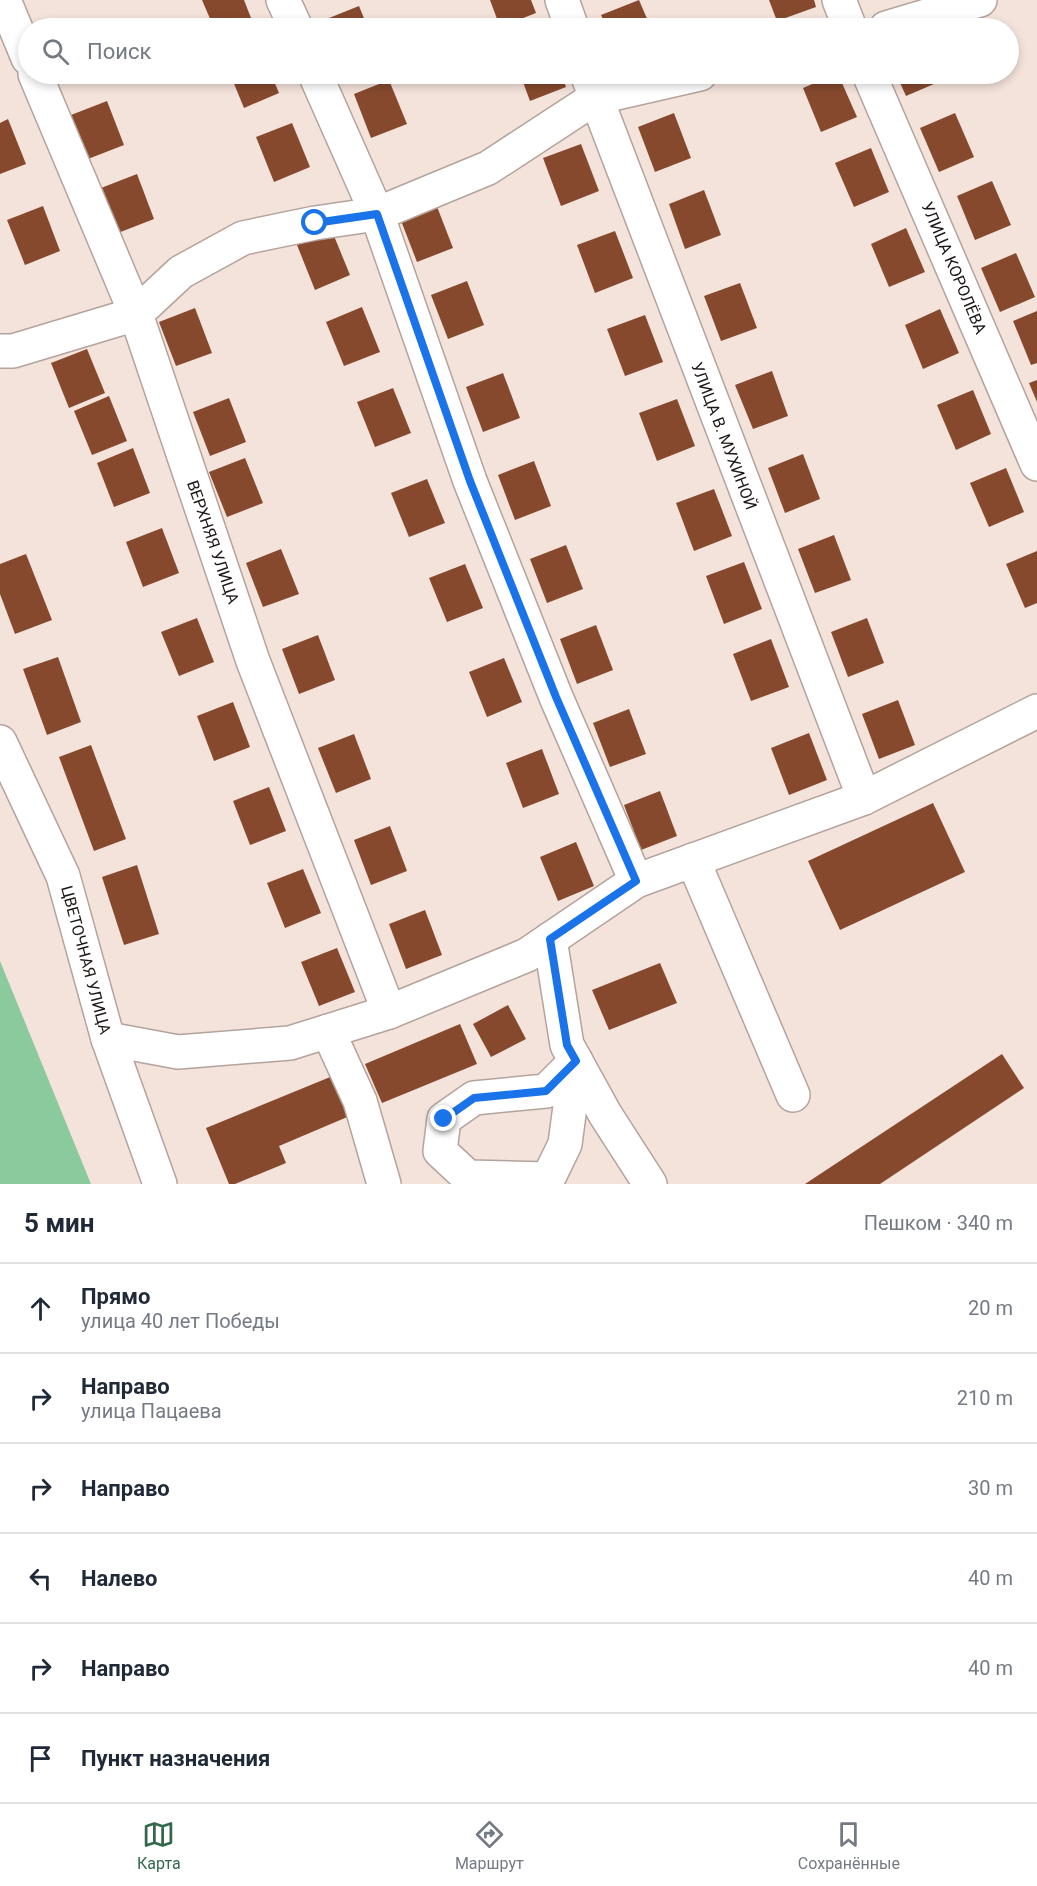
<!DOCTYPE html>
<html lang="ru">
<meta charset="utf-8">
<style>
:root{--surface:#fff;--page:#f2f2f3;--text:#1f2937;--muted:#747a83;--line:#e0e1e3;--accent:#33684d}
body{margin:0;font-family:Roboto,sans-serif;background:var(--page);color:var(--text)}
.stop{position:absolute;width:18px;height:18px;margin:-14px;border:4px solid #1a73e8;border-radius:50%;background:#fff}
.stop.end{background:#1a73e8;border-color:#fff;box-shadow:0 2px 6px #0008}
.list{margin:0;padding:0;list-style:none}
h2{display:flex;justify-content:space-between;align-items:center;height:78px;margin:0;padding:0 24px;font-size:26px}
h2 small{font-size:20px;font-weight:400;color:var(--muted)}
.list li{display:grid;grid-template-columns:39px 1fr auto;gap:18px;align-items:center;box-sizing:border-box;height:90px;padding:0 24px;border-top:2px solid var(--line)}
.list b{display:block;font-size:22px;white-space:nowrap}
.list p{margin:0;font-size:20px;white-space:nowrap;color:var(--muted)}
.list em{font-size:20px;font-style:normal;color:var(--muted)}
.icon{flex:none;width:33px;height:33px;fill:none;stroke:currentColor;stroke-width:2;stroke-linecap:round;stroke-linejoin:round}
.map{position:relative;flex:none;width:1037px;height:1184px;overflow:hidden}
.search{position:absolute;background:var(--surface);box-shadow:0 3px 9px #0003;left:18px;right:18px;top:18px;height:66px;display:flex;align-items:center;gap:15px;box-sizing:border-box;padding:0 21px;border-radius:33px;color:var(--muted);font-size:22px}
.sheet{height:618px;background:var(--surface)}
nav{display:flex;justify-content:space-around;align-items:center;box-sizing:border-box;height:84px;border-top:2px solid var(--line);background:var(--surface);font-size:16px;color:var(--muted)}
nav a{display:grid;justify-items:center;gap:3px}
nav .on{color:var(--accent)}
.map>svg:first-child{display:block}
</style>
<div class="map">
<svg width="1037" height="1184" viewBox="0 0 1037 1184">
<rect width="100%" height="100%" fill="#f4e3db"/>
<path fill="#8bca9d" d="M0,961L91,1184H0Z"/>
<g fill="#86492e">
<path d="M202,0H244L251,18L225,28H214Z"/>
<path d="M490,0H531L536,13L500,27Z"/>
<path d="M639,0L651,28H607L601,15Z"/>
<path d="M769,0H814L816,7L777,21Z"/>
<path d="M359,6L368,28H327L324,20Z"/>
<path d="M56,74H86L60,84Z"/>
<path d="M230,74H271L279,93L244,108Z"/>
<path d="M520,74H561L566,87L530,101Z"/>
<path d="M836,74H838L857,117L821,132L803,88Z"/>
<path d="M896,74H938L941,81L906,96Z"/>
<path d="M389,80L407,124L371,138L354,94Z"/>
<path d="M107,101L124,145L88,159L71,115Z"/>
<path d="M674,113L691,158L655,172L638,127Z"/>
<path d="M955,113L974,157L939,172L920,128Z"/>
<path d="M8,119L26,164L0,174V123Z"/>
<path d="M292,123L310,167L274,182L256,137Z"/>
<path d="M581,144L599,191L561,206L543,158Z"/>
<path d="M871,148L889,192L854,207L835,163Z"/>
<path d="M137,174L154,219L118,233L101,188Z"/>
<path d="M992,181L1011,225L975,240L957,196Z"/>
<path d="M704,190L721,235L685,249L669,204Z"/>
<path d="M436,204L453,248L417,262L400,218Z"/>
<path d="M43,206L60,251L25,265L7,220Z"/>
<path d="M906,228L925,272L889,287L871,244Z"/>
<path d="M332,231L350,275L315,290L297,245Z"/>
<path d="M615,231L633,278L595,293L577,245Z"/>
<path d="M1016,253L1035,297L1000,312L981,268Z"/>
<path d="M467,281L484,325L448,339L431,295Z"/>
<path d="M740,283L757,328L721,341L704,296Z"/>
<path d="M362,307L380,352L344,366L326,322Z"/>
<path d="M195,308L212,353L176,366L159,322Z"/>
<path d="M940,309L959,353L923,369L905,325Z"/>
<path d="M1037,311V363L1031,365L1013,321Z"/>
<path d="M645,315L663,362L625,376L607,329Z"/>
<path d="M87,349L105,393L69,408L51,363Z"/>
<path d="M772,371L788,416L753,429L735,385Z"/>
<path d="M503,373L520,418L483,432L466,387Z"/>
<path d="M1037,380V402L1029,383Z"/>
<path d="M393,388L411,433L375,447L357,402Z"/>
<path d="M973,390L991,434L956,450L937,405Z"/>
<path d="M109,396L127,441L92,455L74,411Z"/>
<path d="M229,398L246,442L210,456L193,412Z"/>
<path d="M677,399L695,446L657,461L639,413Z"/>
<path d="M133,448L150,493L114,507L97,463Z"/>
<path d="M803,454L820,499L785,513L768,468Z"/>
<path d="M245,458L263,503L227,517L209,472Z"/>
<path d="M534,461L551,506L515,520L498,475Z"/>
<path d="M1006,468L1024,512L989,527L970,483Z"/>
<path d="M427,479L445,523L409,537L391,493Z"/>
<path d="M714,489L732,536L694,551L676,503Z"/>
<path d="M162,528L179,573L143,587L126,542Z"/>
<path d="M834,535L851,580L815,593L798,549Z"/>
<path d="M566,545L583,589L547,603L530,559Z"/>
<path d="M281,549L299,594L263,607L246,563Z"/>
<path d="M1037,551V603L1025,608L1006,564Z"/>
<path d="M26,554L52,620L15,634L0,594V564Z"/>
<path d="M744,562L762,609L724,624L706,576Z"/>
<path d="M465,564L483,608L447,622L429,578Z"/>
<path d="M197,618L214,662L179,676L161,632Z"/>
<path d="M867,618L884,663L848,677L831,632Z"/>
<path d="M596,625L613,670L577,684L560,639Z"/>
<path d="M318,635L335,680L299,694L282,649Z"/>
<path d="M771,639L789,687L751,701L733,654Z"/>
<path d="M58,657L81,722L47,735L23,669Z"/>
<path d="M504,658L522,702L487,717L469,672Z"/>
<path d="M898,700L915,745L879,759L862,714Z"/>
<path d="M233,702L250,747L214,761L197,716Z"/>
<path d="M629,709L646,754L610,767L593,723Z"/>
<path d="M809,733L827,780L789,795L771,748Z"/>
<path d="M354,734L371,779L336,793L318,748Z"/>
<path d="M91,745L126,839L94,851L59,757Z"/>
<path d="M542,749L559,794L523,808L506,763Z"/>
<path d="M269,787L286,831L250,845L233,801Z"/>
<path d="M660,791L677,836L641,850L624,805Z"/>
<path d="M933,803L965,872L840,930L808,861Z"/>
<path d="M390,826L407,871L371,885L354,840Z"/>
<path d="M576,842L594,886L558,901L540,857Z"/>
<path d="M137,865L159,934L124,945L102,877Z"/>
<path d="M303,869L321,913L285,928L267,883Z"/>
<path d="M425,910L442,955L406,969L389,924Z"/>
<path d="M337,948L355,992L319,1006L301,962Z"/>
<path d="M660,963L677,1003L609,1030L592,990Z"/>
<path d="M508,1005L526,1039L491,1057L473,1024Z"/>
<path d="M460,1024L477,1064L382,1103L365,1064Z"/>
<path d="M1002,1054L1024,1088L880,1184H805Z"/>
<path d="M335,1075L352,1115L279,1146L286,1163L235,1184H229L206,1128Z"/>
</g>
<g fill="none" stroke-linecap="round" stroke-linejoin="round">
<g stroke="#b4a39c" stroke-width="36">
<g id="minor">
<path d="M4,0L28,58"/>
<path d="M283,0L296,28"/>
<path d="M562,0L572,28"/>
<path d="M839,0L850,28"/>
<path d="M886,28L980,0"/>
<path d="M35,74L136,314L253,661L389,1012"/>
<path d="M315,74L377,214L470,481L556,697L636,881"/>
<path d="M587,74L864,798"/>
<path d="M869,74L1037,464"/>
<path d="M0,351H13L136,314L181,272L243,238L315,223L377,214L488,168L595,98L700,74"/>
<path d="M0,742L63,876L108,1039L160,1184"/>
<path d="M693,860L793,1095"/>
<path d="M550,939L567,1045L605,1114L650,1184"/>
<path d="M328,1031L360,1101L384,1184"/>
<path d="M108,1039L178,1052L290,1043L389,1012L527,955L636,881L864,798L1037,711"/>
<path d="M545,1184L548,1179L565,1144L576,1061L546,1091L474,1098L444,1119L440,1151L468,1177L548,1179"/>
</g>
</g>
<use href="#minor" stroke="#fff" stroke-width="33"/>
</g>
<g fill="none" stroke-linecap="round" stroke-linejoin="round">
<path stroke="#1a73e8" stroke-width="8" d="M315,223L377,214L470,481L556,697L636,881L550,939L567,1045L576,1061L546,1091L474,1098L444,1119"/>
</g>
<g text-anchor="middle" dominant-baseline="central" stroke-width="6" stroke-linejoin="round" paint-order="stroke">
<g font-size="16" fill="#1d1715" stroke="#fff">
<text transform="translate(954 268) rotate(67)">УЛИЦА КОРОЛЁВА</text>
<text transform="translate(724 436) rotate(69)">УЛИЦА В. МУХИНОЙ</text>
<text transform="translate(213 542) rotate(71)">ВЕРХНЯЯ УЛИЦА</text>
<text transform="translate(86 960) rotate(75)">ЦВЕТОЧНАЯ УЛИЦА</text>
</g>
</g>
</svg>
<div class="stop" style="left:315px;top:223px"></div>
<div class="stop end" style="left:444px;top:1119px"></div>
<div class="search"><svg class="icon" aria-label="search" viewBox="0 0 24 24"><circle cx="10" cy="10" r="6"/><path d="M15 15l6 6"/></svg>Поиск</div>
</div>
<section class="sheet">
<h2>5 мин<small>Пешком · 340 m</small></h2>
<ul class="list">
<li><svg class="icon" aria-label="ahead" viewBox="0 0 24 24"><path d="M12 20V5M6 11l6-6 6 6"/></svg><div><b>Прямо</b><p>улица 40 лет Победы</p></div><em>20 m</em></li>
<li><svg class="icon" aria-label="right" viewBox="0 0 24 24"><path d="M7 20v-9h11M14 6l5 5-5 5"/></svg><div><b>Направо</b><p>улица Пацаева</p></div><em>210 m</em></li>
<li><svg class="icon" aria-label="right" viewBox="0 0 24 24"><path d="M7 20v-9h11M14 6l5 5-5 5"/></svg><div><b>Направо</b></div><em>30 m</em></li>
<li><svg class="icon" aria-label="left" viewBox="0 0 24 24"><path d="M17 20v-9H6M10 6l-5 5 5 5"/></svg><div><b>Налево</b></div><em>40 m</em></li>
<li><svg class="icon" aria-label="right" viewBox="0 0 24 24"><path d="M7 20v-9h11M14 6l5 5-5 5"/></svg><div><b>Направо</b></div><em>40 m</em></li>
<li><svg class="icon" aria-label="arrive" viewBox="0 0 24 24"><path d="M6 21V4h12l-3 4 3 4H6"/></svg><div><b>Пункт назначения</b></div></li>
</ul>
</section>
<nav>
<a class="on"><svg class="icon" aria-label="map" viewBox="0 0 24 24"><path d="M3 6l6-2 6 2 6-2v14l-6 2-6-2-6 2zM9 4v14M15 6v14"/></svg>Карта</a>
<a><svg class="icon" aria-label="directions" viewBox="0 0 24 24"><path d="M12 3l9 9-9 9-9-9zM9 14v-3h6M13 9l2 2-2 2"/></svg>Маршрут</a>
<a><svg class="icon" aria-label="saved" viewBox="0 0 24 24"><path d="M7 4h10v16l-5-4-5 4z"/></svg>Сохранённые</a>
</nav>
